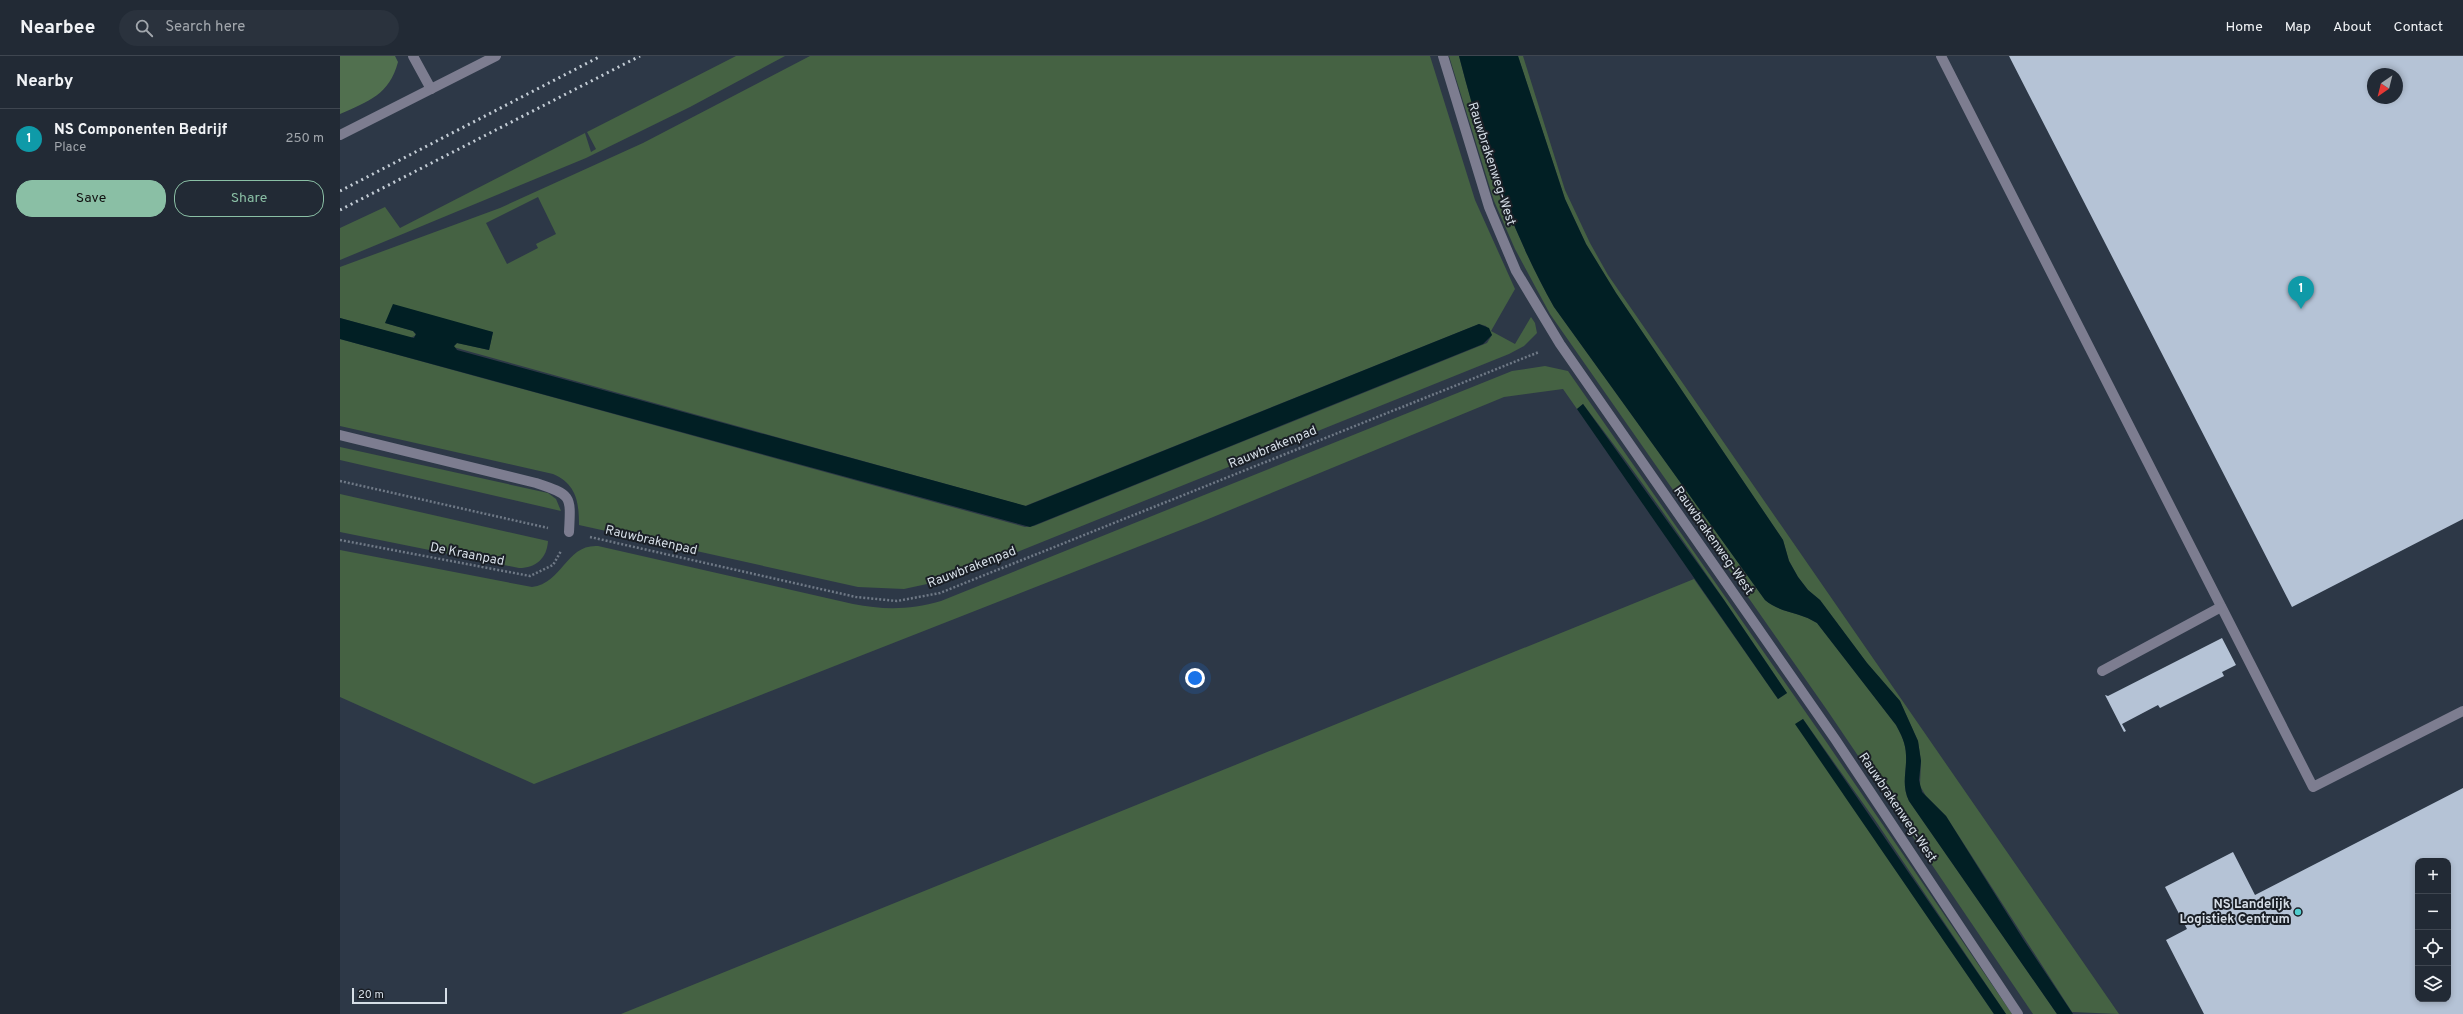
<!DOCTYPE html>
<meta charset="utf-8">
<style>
:root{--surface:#222a35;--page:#2a323d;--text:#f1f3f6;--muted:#a2a7ad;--line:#3f4650;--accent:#8abfa5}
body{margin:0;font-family:Overpass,sans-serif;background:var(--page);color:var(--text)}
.controls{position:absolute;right:12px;bottom:12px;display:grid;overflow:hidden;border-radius:8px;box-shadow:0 2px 6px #0003}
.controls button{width:36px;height:36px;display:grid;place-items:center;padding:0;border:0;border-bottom:1px solid var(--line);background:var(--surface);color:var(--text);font:20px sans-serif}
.compass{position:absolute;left:2027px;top:12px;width:36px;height:36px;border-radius:50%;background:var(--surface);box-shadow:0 2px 6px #0003;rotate:215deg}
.scale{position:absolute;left:12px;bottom:10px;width:95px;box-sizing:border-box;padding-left:4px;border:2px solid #d6dee7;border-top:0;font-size:11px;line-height:14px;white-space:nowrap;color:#d6dee7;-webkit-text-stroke:3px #1a1f26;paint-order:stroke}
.you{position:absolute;left:855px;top:622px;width:14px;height:14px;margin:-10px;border:3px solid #fff;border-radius:50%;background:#1a73e8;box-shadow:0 0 0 6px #1a73e833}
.badge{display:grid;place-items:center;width:26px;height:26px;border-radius:50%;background:var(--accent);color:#fff;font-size:13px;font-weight:700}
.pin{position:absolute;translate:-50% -33px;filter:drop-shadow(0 1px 2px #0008)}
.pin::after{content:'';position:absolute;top:21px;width:14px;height:12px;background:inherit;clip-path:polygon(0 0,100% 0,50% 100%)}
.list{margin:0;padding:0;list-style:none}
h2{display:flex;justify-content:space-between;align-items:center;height:52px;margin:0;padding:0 16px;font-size:17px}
h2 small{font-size:13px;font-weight:400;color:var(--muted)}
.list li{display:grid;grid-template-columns:26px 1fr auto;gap:12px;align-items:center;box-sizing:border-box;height:60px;padding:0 16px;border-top:1px solid var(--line)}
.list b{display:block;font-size:15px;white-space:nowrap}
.list p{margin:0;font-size:13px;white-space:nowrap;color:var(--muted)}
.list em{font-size:13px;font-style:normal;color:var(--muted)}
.actions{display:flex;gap:8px;padding:12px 16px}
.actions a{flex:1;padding:9px 0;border:1px solid var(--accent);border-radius:16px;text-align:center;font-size:14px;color:var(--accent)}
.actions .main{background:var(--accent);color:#111}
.icon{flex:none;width:22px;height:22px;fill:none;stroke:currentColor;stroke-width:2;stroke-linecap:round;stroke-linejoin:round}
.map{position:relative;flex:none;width:2123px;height:958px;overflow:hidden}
header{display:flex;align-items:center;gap:24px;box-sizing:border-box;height:56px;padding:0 20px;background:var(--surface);border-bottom:1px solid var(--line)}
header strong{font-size:19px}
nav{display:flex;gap:22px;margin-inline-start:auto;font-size:14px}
.search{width:280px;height:36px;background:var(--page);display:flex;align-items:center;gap:10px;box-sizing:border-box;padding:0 14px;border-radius:22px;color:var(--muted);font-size:15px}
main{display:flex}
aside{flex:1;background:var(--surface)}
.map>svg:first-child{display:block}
</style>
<header>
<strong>Nearbee</strong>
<div class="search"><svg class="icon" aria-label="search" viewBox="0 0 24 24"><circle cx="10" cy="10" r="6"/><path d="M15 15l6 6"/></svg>Search here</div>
<nav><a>Home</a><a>Map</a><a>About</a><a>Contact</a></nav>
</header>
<main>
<aside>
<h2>Nearby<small></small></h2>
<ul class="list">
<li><span class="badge" style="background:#0f9aa8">1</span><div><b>NS Componenten Bedrijf</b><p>Place</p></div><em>250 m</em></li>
</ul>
<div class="actions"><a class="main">Save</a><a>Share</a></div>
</aside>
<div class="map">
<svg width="2123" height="958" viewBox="0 0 2123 958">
<rect width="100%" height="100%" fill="#2d3847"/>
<g fill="#456243" fill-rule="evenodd">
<path d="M396,0H445L350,51L246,102L0,204V172L45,151L60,172L245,77L251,96L256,93L247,76Z"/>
<path d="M470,0H1090L1135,144L1175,233L1151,275L1175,288L1191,261L1195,267L1197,277L1184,290L1169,298L610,523L564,533L518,531L239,469C239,445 236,428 213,418L0,370V283L685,471L694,470L1147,287L1152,279L1146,270L1139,268L685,450L113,291L117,287L149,294L153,276L45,267L73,275L76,279L71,282L0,262V211L160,152L303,87ZM198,141L216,178L196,188L198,192L167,208L146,167Z"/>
<path d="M1109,0H1119C1141,86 1170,173 1214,251L1425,544C1440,557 1461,556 1477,567L1556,669C1561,678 1566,688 1566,699C1567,715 1561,729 1569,745L1717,958H1693L1487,654L1210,258L1175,193L1154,145Z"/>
<path d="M1178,0H1183L1225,134L1250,187L1268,219L1779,958L1732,956L1606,760L1586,740L1580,730L1581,705L1578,685L1560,645L1527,607L1480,544L1468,534L1458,521L1449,505L1443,484L1276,237L1246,188L1225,143Z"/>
<path d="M1205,310L1228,315L1485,684L1672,958H1666L1535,764L1463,663L1456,668L1654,958H281L1354,523L1438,643L1447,637C1381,539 1315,441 1243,348L1237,353L1223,333L1164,341L861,466L194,728L0,641V494L192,531C223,527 226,488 258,490L513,548C544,554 570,554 601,545L1172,315Z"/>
<path d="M0,391L208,437L216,443L221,455L0,404Z"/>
<path d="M0,438L208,485C207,502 196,512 179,512L0,476Z"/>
</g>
<path fill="#51704f" d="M0,0H55L58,6C49,39 29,45 0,58Z"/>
<g fill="#011f24">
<path d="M1119,0H1178L1225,143L1246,188L1276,237L1443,484L1449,505L1458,521L1468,534L1480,544L1527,607L1560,645L1578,685L1581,705L1579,724L1582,736L1606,760L1683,883L1733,958H1717L1569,745C1561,728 1567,716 1566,699C1566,688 1561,678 1556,669L1477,567C1461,556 1440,557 1425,544L1214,251C1170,173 1141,86 1119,0Z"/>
<path d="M53,248L153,276L149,294L117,287L114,290L117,294L686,450L1139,268L1149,272L1152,279L1143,288L690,471L0,283V262L74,282L76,278L73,275L45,267Z"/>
<path d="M1243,348L1384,544L1447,637L1438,643L1237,353Z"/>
<path d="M1463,663L1666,958H1654L1455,668Z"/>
</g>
<g fill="#b5c3d6" fill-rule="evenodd">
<path d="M1669,0H2123V463L1952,551ZM2033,18H2057V42H2033Z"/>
<path d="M1882,582L1896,609L1882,616L1884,620L1820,652L1818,649L1782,668L1786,675L1784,676L1765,639L1768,640Z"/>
<path d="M2123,732V958H1864L1826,884L1847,873L1825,831L1893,796L1915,839ZM2078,805H2108V943H2078Z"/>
</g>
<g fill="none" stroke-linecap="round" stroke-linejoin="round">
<g stroke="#6f7986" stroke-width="2.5" stroke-dasharray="2 2" stroke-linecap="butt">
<path d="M0,425L208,472"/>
<path d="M250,481L516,541L557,545L600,537L1199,296"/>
<path d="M0,484L190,520L213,509L221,495"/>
</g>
<g stroke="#7d7d90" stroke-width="10">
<path d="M73,0L91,33"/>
<path d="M1103,0L1149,151L1176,215L1220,288L1495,683L1678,958"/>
<path d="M1601,0L1973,731L2123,655"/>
<path d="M0,79L156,0"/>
<path d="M0,379L196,427C232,439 231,439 229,476"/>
<path d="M1762,615L1881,551"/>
</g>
<g stroke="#c3ccd5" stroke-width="3" stroke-dasharray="2 4" stroke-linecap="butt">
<path d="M0,135L261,0"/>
<path d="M0,154L300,0"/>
</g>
</g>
<circle fill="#52cdce" stroke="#1a1f26" stroke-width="1.5" cx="1958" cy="856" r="4"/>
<g text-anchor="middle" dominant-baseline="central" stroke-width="4" stroke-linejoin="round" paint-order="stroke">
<g font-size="13" fill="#d6dee7" stroke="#1a1f26">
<text transform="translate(1151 108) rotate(72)">Rauwbrakenweg-West</text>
<text transform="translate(933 392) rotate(-22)">Rauwbrakenpad</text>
<text transform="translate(311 485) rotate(13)">Rauwbrakenpad</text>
<text transform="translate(1373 485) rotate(55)">Rauwbrakenweg-West</text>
<text transform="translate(127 499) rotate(11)">De Kraanpad</text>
<text transform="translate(632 512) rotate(-21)">Rauwbrakenpad</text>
<text transform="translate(1557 752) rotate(56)">Rauwbrakenweg-West</text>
</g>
<g font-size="13" font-weight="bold" fill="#d6dee7" stroke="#1a1f26" text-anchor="end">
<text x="1950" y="849">NS Landelijk<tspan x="1950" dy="15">Logistiek Centrum</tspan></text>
</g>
</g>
</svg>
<div class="controls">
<button>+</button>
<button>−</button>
<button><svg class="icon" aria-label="locate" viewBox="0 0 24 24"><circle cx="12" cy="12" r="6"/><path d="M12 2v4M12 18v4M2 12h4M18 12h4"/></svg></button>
<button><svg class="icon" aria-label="layers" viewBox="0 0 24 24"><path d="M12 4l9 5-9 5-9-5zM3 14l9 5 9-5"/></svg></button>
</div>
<svg class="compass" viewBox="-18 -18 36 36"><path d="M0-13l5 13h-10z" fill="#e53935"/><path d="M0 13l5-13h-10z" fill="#a2a7ad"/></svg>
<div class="scale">20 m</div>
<div class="you"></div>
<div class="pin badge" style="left:1961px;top:253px;background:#0f9aa8">1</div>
</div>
</main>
